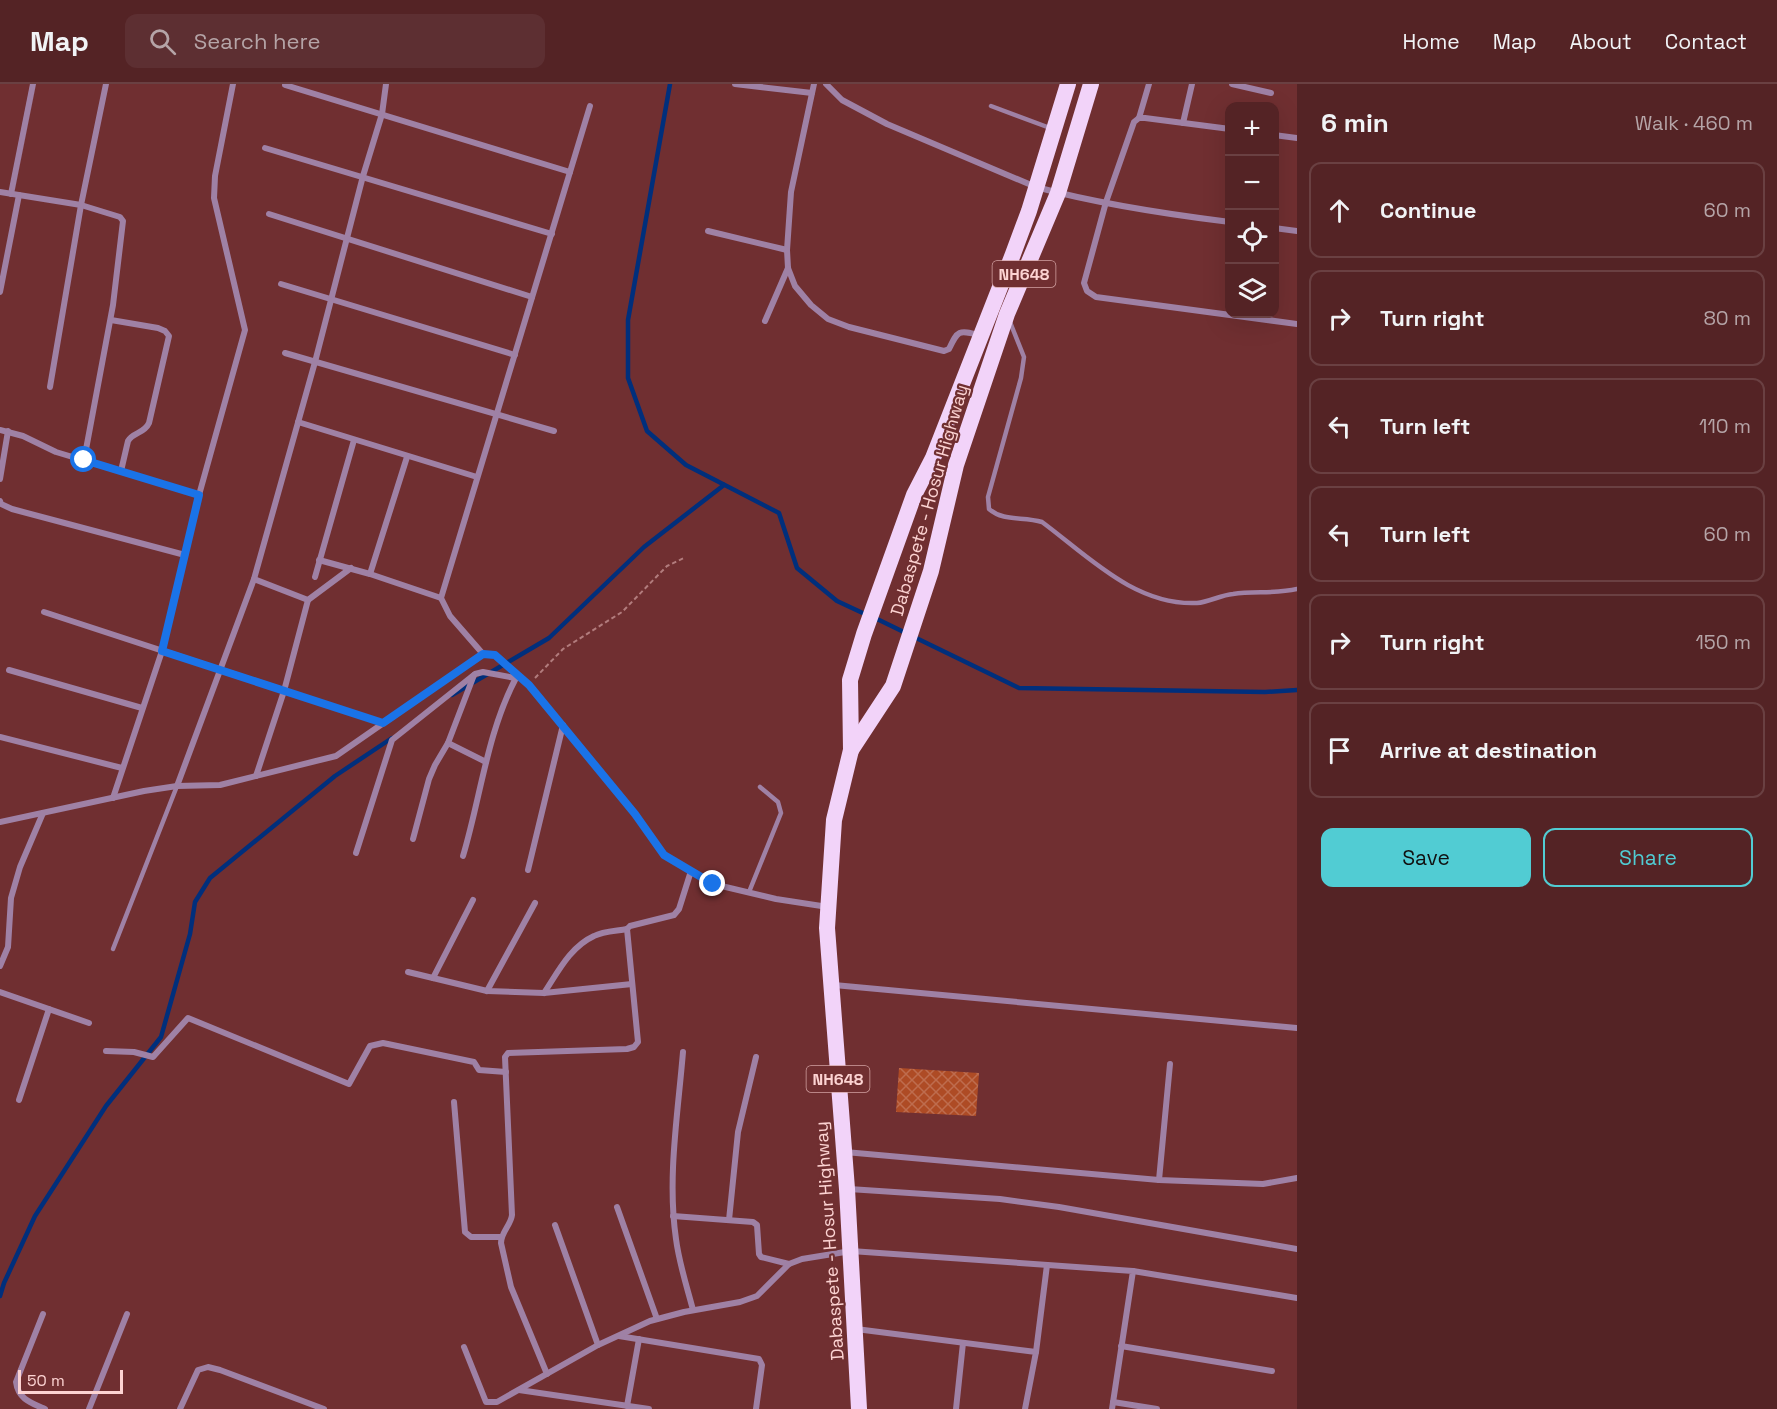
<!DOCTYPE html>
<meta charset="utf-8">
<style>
:root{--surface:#542325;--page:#5d2f32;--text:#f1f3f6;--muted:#b5a4a7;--line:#6a4042;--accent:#51ccd3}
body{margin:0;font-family:"Space Grotesk",sans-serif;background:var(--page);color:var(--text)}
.controls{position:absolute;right:18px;top:18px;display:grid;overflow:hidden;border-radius:12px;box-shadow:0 6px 24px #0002}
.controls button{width:54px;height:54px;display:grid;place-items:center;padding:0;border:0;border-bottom:2px solid var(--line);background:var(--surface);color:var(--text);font:30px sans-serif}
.scale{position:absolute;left:18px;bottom:15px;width:105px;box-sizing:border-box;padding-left:6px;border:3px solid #fcd3d2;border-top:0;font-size:16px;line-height:21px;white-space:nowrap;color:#fcd3d2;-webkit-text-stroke:4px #702f31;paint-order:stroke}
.stop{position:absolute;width:18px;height:18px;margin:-14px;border:4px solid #1a73e8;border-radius:50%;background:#fff}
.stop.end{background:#1a73e8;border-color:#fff;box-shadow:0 2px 6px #0008}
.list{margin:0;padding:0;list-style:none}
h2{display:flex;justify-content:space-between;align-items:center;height:78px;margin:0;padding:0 24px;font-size:26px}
h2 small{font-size:20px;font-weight:400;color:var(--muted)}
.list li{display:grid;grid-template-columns:39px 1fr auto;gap:18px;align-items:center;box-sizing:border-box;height:96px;margin:0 12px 12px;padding:0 12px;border:2px solid var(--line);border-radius:12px}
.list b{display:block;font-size:22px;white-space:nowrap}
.list em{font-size:20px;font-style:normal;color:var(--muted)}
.actions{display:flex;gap:12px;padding:18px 24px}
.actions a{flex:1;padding:14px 0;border:2px solid var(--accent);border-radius:12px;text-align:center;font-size:21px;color:var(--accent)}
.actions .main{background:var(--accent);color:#111}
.icon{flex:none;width:33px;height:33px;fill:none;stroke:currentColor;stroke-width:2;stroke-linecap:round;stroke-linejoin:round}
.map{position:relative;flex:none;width:1297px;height:1325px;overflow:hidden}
header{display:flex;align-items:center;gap:36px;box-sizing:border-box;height:84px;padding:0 30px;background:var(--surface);border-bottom:2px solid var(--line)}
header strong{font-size:28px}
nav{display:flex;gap:33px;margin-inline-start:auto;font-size:21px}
.search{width:420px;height:54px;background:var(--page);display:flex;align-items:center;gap:15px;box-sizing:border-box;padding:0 21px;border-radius:12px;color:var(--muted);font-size:22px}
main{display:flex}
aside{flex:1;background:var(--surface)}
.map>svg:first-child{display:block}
</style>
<header>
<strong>Map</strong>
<div class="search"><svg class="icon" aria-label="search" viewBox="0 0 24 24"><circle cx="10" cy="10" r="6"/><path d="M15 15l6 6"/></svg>Search here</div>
<nav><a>Home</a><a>Map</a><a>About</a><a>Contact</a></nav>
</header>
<main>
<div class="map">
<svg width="1297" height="1325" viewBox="0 0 1297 1325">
<defs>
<pattern id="building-cross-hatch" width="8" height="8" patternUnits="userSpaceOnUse" patternTransform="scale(1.5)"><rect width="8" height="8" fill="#ae4b25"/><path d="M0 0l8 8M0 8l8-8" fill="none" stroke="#be6c4e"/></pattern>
</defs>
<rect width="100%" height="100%" fill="#702f31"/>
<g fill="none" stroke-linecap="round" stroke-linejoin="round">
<g stroke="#002f7c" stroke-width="4.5">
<path d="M670,0L628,236V294L647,347L686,381L779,429L797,484L837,517L867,531"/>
<path d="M875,534L1019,604L1265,608L1297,606"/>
<path d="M452,611L549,554L644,463L724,401"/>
<path d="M0,1212L4,1199L35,1132L106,1022L161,953L190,850L195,818L210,794L335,692L392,654"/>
</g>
</g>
<path fill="url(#building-cross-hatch)" d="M899,984L979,989L976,1032L896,1028Z"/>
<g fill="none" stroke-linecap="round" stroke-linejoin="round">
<path stroke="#b27c7d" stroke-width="2" stroke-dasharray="4.5 3" stroke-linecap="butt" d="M535,594L563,565L622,528L667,482L684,474"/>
<g stroke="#9f81a5" stroke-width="4.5">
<path d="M991,22L1050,44"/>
<path d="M1010,238L1024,273L1021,294L988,413L989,425C1004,438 1023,432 1042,438C1088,472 1135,522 1197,519C1209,518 1221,511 1233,510C1254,507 1277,510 1297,505"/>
<path d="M749,808L781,729L778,718L760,703"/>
<path d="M113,865L177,702"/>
</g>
<g stroke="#9f81a5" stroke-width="6">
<path d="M735,0L812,9"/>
<path d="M814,0L791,108L787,166L788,184L795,202L811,221L828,235L849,243L944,267L949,265C958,246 958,246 980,251"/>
<path d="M826,0L842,16L887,40L1036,103C1099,120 1165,130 1230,138"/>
<path d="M1232,0L1271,9"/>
<path d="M285,1L570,88"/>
<path d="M1139,34L1149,0"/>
<path d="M1183,39L1192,0"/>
<path d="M1230,45L1145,34H1139L1134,38L1106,118L1084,199L1087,207L1096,213L1297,240"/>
<path d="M1274,51L1297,54"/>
<path d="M265,64L552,150"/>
<path d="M0,108L81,121L120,133L123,137L113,221L84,376"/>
<path d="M11,110L33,0"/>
<path d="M269,130L532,213"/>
<path d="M1274,144L1297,147"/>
<path d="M708,147L787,166"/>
<path d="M281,200L515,271"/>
<path d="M0,208L19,111"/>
<path d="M111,236L158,244L165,247L169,252L149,339C144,350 133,348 128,357L121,387"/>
<path d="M765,237L788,184"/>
<path d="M285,269L554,347"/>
<path d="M50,303L81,121L106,0"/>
<path d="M298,338L477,393"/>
<path d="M0,346L23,352L56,368L199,411"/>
<path d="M0,395L8,347"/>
<path d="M0,417L1,420L12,425L185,471"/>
<path d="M319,476L370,490L441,514"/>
<path d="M370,490L407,373"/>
<path d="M315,493L354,356"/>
<path d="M254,495L308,516L351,484"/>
<path d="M44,528L383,639"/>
<path d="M483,570L450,532L441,514L590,22"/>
<path d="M9,586L142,624"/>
<path d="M0,653L122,684"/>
<path d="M448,659L486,678"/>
<path d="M256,692L284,607L308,516"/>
<path d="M177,702L254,495L315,278L363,92L382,30L386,0"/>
<path d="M113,714L162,567L199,411L245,246L214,114L215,92L233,0"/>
<path d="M0,738L144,707L177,702L220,701L336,672L483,570L495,571L529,601L635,730L664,771L713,800L776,815L828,823"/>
<path d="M413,755L429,695L435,681L448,659L474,591"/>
<path d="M356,769L392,656L475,590L483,588L515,594"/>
<path d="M463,772C481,712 487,648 517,592"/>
<path d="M528,786L563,641"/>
<path d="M0,882L8,863L11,814L20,783L43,729"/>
<path d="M408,888L487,907L544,909L632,900"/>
<path d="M433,894L473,816"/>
<path d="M834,901L1297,944"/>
<path d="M487,907L535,819"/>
<path d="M0,908L89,939"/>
<path d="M544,909C558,888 570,863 594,852C603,847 616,847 627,845"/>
<path d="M106,967L134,968L153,973L188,934L349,1000L370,962L383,959L474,978L479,986L506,988"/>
<path d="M683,968C678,1029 667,1094 676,1155C679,1179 687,1203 693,1226"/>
<path d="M19,1016L49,925"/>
<path d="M454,1018L465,1148L471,1153H501"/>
<path d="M845,1068L1159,1096L1263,1100L1297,1094"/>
<path d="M1159,1096L1170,980"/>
<path d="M849,1105L1000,1115L1059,1123L1297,1165"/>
<path d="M617,1123L657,1235"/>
<path d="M673,1132L753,1138L757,1141L759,1170L761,1173L789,1180"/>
<path d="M729,1136L738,1048L756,973"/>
<path d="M555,1141L598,1261"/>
<path d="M1133,1187L1297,1214"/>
<path d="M43,1230L16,1298C18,1315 31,1319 45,1325"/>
<path d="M856,1245L1036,1268L1025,1325"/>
<path d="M619,1252L759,1275L762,1281L756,1325"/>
<path d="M1121,1262L1272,1287"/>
<path d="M464,1263L486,1318H497L598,1261L650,1237L684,1228L740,1218L757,1212L789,1180L802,1175L851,1167L1133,1187L1112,1325"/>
<path d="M1036,1268L1047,1181"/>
<path d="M547,1290L511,1203L501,1159C501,1148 511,1141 512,1131L505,973L508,969L627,965L634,963L638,958L627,845L630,842L674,831L679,825L691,787"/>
<path d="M519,1306L649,1325"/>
<path d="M1113,1318L1157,1325"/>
<path d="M627,1322L639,1255"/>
<path d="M89,1325L127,1230"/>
<path d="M180,1325L198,1286L208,1283L220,1286L324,1325"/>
<path d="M956,1325L963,1259"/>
</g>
<g stroke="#f2d3f9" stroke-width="16">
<path d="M851,666L893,602L931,487L956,381L1007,230L1058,109L1091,0"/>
<path d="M859,1325L847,1105L827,844L834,736L851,666L850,596L864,550L914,411L933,374L1013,170L1029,127L1068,0"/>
</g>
</g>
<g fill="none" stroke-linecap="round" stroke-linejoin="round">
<path stroke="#1a73e8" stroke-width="8" d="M84,376L199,411L162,567L383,639L483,570L495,571L529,601L635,730L664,771L713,800"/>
</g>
<g text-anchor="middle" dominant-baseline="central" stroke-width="4.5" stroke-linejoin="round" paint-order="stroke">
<g fill="#702f31" stroke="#d2a2a2" stroke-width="1.5">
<rect x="992.5" y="177" width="63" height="26" rx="4.5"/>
<rect x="806.5" y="982" width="63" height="26" rx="4.5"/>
</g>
<g font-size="16" font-weight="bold" fill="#fcd3d2">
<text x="1024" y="190">NH648</text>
<text x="838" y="995">NH648</text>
</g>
<g font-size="18" fill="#fcd3d2" stroke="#702f31">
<text transform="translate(929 416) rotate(-74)">Dabaspete - Hosur Highway</text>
<text transform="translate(829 1157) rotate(-94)">Dabaspete - Hosur Highway</text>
</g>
</g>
</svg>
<div class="controls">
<button>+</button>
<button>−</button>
<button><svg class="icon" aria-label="locate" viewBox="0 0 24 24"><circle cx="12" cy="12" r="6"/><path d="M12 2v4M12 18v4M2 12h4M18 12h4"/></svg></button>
<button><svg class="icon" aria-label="layers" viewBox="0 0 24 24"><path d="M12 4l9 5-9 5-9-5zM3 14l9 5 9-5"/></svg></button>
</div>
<div class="scale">50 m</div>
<div class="stop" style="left:84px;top:376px"></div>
<div class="stop end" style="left:713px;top:800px"></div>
</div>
<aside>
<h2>6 min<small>Walk · 460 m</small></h2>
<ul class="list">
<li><svg class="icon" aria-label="ahead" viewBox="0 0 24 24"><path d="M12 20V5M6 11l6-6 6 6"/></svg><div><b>Continue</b></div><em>60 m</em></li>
<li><svg class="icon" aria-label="right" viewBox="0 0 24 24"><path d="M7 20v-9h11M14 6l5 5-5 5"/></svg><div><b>Turn right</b></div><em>80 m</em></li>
<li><svg class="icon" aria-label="left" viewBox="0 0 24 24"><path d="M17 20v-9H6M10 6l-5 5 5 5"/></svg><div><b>Turn left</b></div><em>110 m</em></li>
<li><svg class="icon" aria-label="left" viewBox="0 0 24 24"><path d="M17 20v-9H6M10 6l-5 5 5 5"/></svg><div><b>Turn left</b></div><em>60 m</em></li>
<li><svg class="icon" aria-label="right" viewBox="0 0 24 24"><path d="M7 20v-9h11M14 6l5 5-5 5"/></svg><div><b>Turn right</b></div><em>150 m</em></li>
<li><svg class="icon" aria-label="arrive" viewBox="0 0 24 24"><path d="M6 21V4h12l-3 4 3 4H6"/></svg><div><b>Arrive at destination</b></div></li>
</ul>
<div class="actions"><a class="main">Save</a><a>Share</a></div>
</aside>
</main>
